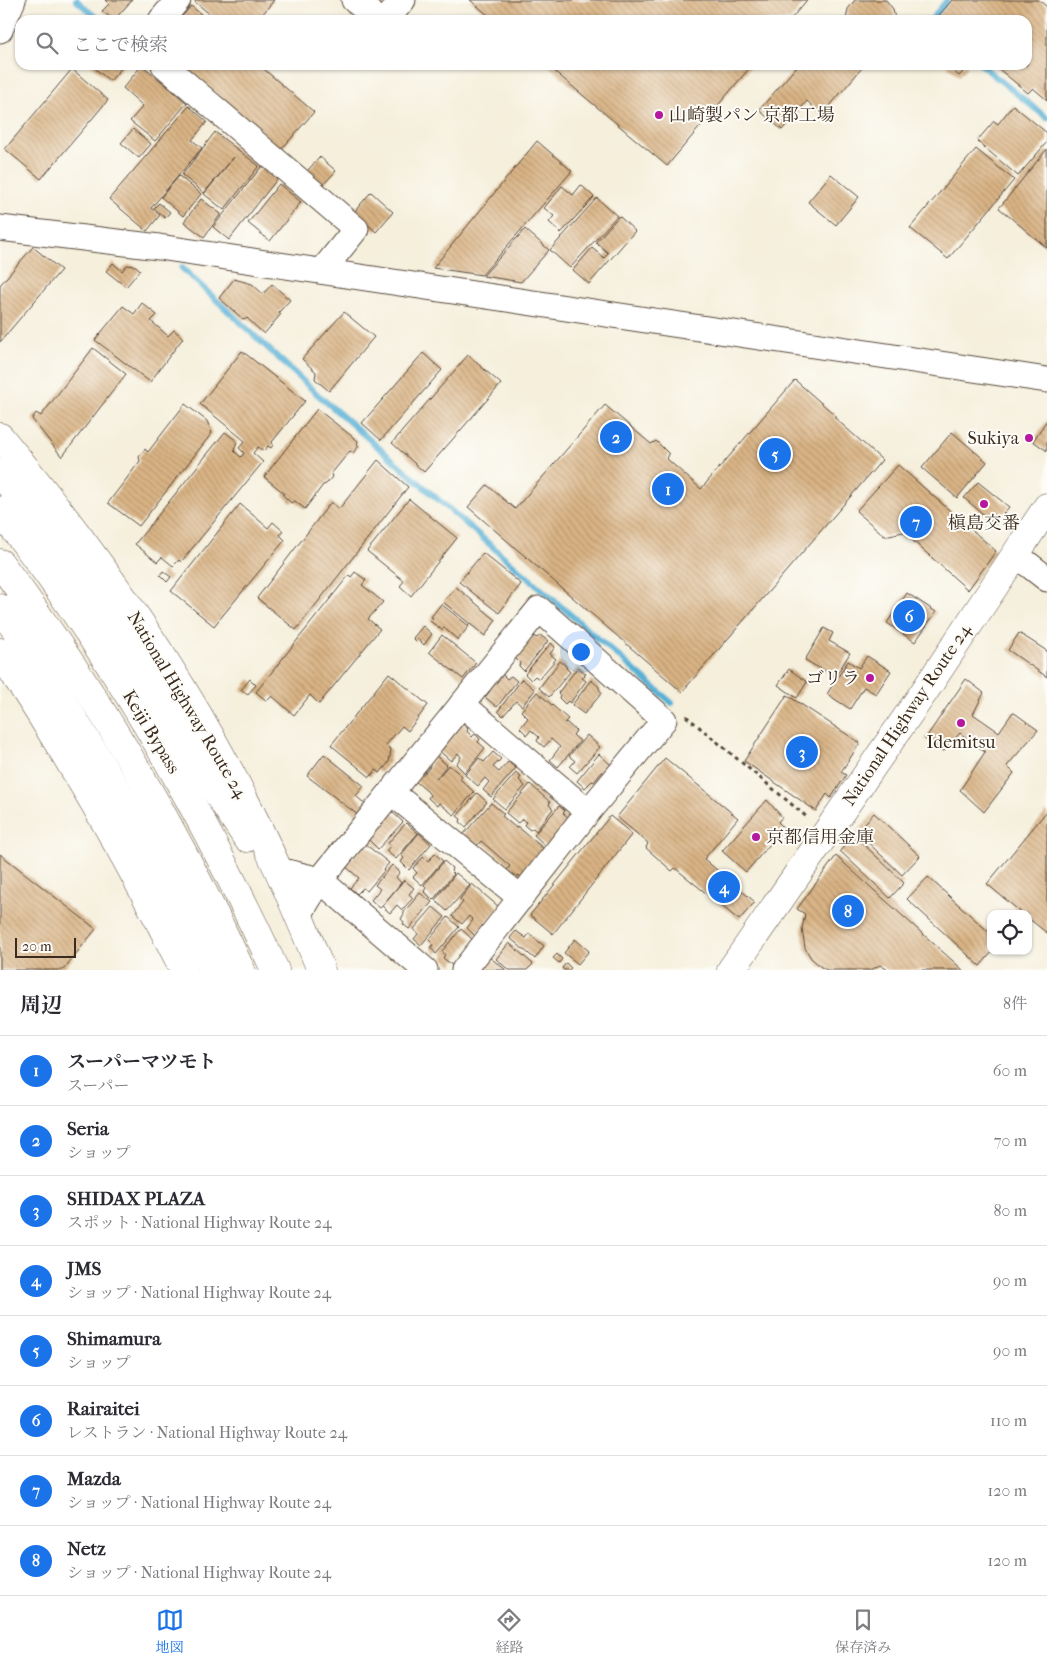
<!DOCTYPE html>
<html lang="ja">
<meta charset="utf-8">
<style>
:root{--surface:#fff;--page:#f7f7f7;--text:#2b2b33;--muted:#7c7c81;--line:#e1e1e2;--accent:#1a73e8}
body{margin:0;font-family:"IM FELL French Canon","Noto Serif JP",serif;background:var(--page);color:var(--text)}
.controls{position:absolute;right:15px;bottom:15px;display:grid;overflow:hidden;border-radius:10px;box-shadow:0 1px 4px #0004}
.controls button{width:45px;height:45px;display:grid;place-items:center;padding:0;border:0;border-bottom:1px solid var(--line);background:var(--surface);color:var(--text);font:25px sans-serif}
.scale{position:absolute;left:15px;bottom:12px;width:61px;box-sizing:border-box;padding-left:5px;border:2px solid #3b2a1e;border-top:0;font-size:14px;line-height:18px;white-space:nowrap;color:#3b2a1e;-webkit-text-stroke:4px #fdfcf7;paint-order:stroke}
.you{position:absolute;left:580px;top:651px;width:18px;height:18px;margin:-12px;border:4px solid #fff;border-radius:50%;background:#1a73e8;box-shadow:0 0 0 8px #1a73e833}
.badge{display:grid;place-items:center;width:32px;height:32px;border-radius:50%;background:var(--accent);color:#fff;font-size:16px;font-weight:700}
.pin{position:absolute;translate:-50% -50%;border:2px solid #fff;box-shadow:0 1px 5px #0006}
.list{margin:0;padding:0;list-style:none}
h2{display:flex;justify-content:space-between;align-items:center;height:65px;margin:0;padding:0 20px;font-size:21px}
h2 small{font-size:16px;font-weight:400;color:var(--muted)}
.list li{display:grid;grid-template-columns:32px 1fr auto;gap:15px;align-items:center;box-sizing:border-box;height:70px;padding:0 20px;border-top:1px solid var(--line)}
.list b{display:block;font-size:19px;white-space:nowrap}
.list p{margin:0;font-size:16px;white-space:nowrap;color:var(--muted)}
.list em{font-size:16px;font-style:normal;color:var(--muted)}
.icon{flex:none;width:28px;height:28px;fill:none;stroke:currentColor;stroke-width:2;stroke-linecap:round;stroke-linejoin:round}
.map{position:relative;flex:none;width:1047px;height:970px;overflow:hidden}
.search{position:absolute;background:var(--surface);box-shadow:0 1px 4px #0004;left:15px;right:15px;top:15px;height:55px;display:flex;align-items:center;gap:12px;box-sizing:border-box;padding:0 18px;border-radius:15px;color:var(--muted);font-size:19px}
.sheet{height:625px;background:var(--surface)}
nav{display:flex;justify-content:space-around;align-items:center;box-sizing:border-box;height:70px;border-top:1px solid var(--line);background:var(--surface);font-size:14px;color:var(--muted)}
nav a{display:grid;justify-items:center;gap:2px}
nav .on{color:var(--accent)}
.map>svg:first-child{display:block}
</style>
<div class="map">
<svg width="1047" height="970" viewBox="0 0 1047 970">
<defs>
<pattern id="building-back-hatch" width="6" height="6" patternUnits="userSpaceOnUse" patternTransform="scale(1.25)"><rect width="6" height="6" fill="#dab485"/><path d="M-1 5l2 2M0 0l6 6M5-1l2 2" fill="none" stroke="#b2936c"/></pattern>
</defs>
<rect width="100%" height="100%" fill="#fdfcf7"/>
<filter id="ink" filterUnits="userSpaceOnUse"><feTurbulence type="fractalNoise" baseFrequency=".02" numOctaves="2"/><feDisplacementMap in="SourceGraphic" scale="10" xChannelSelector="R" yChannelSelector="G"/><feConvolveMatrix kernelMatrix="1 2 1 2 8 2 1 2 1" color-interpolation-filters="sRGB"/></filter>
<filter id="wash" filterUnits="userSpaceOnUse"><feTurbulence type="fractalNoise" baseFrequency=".0096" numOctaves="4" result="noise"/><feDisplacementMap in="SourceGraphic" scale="20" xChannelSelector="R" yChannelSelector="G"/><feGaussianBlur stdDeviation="1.12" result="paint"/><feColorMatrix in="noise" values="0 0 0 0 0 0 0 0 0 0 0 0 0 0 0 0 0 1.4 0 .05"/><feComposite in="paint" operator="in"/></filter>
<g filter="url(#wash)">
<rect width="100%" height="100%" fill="#f5efdc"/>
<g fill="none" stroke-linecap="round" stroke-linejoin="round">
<g stroke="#58b1d5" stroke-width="6">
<path d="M76,0L99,20"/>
<path d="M931,20L947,0"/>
<path d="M981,65L1047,118"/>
<path d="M182,268L317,394L672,703"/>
</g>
</g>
<g id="blocks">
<g fill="url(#building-back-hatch)">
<path d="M105,0H132L114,20L102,11L109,4Z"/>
<path d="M196,0H274L258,20H217L195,2Z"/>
<path d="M370,0H391L386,5L376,6Z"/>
<path d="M470,0H807L790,20H494Z"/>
<path d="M855,0H886L893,9L895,20H846L848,9Z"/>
<path d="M952,0H1039L1047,7V100L1033,88L1028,93L994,65H1027V20H935Z"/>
<path d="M191,6L208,20H179Z"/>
<path d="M91,65H124L110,81Z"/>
<path d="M142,65L187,103L155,141L130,121L143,106L123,88Z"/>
<path d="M183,65H259L314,112L281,150Z"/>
<path d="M547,65H752L667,166Z"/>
<path d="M798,65H859L862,68L822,115L807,101L782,130L759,110Z"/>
<path d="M949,65H966L968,67L959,76L947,66Z"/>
<path d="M72,69L108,100L41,179L5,149Z"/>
<path d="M1013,105L1047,133V142L1018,176L977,141L994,121L998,124Z"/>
<path d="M189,106L207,122L192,140L202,148L151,208L160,215L147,231L109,199Z"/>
<path d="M133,129L151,144L139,158L121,143Z"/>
<path d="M215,132L259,166L224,210L204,194L234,157L204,193L182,175Z"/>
<path d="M537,141L572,171L482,275L433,268Z"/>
<path d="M976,149L1014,180L948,259L910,228Z"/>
<path d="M1047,149V248L999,208Z"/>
<path d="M320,157L336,171L323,185L307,171Z"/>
<path d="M262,166L278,178L229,240L213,227Z"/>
<path d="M831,174L859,197L836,225L808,202Z"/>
<path d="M179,176L201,194L183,216L161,197Z"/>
<path d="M279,184L301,202L270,241L248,223Z"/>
<path d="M581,185L594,197L561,233L549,222L554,216L544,208L562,186L573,195Z"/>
<path d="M371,192L393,212L376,232L354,212Z"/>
<path d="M597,198L617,216L570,268L550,250Z"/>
<path d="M201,199L221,214L204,237L184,222Z"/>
<path d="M159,203L170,212L165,218L154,208Z"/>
<path d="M619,216L635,231L589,284L573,270L592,248L604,258L608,253L596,242Z"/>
<path d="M525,229L549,250L521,282L483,276Z"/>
<path d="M33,247L61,270L0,342V285Z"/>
<path d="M113,263L122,271L127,265L136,266L140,270L126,287L106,271Z"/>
<path d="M234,279L252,284L263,294L272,284L290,300L279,312L281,314L264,334L247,318L244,320L219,298Z"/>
<path d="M142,303L157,315L151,321L168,336L174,330L183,338L150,382L95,340L123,306L134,314Z"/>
<path d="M344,312L374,337L329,391L315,379L316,372L302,359Z"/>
<path d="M93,348L126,374L62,457L32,419L36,413L41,416Z"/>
<path d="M242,351L305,401L272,442L273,445L271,448L268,446L264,451L258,447L253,453L263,462L181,562L179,560L173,566L162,557L157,562L135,544L225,432L237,441L234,451L241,457L244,453L239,448L245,441L200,404Z"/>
<path d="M423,353L442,370L381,440L362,423Z"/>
<path d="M468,355L501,384L424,472L392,443Z"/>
<path d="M795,380L835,415V418L882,460L682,692L468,507L487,485L515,509L605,405L651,444L656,441L669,454L667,459L701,489Z"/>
<path d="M185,404L207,421L212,433L139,526L108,503L140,461L139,457L145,449L148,452Z"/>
<path d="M317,409L358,441L357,444L359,446L353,453L350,451L331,474L332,477L326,484L323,485L305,509L295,501L291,503L283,495L284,493L264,477Z"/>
<path d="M1047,420V451L1033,441Z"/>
<path d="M952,432L987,462L957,498L922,468Z"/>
<path d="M378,460L408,487L296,630L257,598L331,502L339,509Z"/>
<path d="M898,465L996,551L968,590L903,532L885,536L856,511Z"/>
<path d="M978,482L1009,507L995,524L964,498Z"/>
<path d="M409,499L457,538L411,596L400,586L404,581L367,551Z"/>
<path d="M240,504L268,528L273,522L283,531L280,535L285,540L214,626L171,591Z"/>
<path d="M483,553L521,584L499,613L459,582Z"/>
<path d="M163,571L171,577L167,582L160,575Z"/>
<path d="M355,572L366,580L362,585L383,602L368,619L380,629L319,704L310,695L294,715L272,696L267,701L256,692L349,575L351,577Z"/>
<path d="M456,587L496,620L485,636L443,602Z"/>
<path d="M907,593L936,612L915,642L887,623Z"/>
<path d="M441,604L469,626L458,640L444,628L442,630L430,621L433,618L431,617Z"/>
<path d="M423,626L432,634L424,645L418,639L416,641L413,638Z"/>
<path d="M824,628L833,633L829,641L850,653L835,677L805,660Z"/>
<path d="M1019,633L1047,651V677L1008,650Z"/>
<path d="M442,635L476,663L463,679L429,652Z"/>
<path d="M540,635L548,641L524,671L519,666L520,663L515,658L533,636L537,638Z"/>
<path d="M551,643L555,647L550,654L556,659L539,679L535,676L531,680L525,674Z"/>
<path d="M867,656L891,671L876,694L864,687L850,709L827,694L848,661L859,668Z"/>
<path d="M560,661L566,666V668L570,672L549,697L539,688Z"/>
<path d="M578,667L586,674L582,678L586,681L570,703L568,701L565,704L559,698L560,695L558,693Z"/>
<path d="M789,669L807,682L797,698L778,685Z"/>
<path d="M500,672L507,679L511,676L517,681L497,707L485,697L490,691L487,688Z"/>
<path d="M389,673L428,705L408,731L402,726L386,745L391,750L389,762L380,773L376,770L370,777L331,745Z"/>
<path d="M250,679L256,685L248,694L241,690Z"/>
<path d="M522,679L535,690L522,706L516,701L503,716L498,711Z"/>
<path d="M966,679L984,693L973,714L999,732L1013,712L1038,730L1007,766L1014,773L984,812L960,790L985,752L960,733L944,751L925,739Z"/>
<path d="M591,680L599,687V689L602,693L584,714L572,705Z"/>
<path d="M537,692L568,719L564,723L566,722L576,731L573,735L580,741L558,767L550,760L560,747L551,739L544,747L537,741L539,737L531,730L527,735L520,728L528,718L521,711Z"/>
<path d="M787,695L860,743L841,772L846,775L831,798L827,794L816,811L744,761Z"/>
<path d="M460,722L468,729L467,731L472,737L475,734L480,739L478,742L485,748L465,773L456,764L461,757L458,753L451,761L438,750Z"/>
<path d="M587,735L600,747L577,773L570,767L575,761L569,756Z"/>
<path d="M493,752L501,759L493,767L499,772L508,762L516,768L491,797L483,790L489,782L485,778L478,786L465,775L479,758L484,762Z"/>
<path d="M324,754L364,786L356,796L366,805L358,815L307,776Z"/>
<path d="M599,754L612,766L606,773L602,772L594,782L592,781L585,788L577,781Z"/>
<path d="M436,756L447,765L436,779L449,765L462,776L460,779L474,792L454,815L439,803L437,806L428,798L430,795L427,791L415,781L422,772L425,773L430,767L429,764Z"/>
<path d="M665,758L738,818L704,859L755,902L739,920L675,868L672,871L646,848L648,843L617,817Z"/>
<path d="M516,773L521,777L519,780L525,786L505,809L493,799Z"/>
<path d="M530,784L550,802L549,805L553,809L536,831L533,828L530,830L524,825L526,822L522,819L518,823L506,813Z"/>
<path d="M477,793L487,802L466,827L460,822L461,819L457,816Z"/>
<path d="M767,800L782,817L778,822L784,828L746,872L722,851Z"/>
<path d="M491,803L504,814L502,816L516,828L517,826L544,849L521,878L519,875L516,878L507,870L510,866L481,841L475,848L462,836Z"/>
<path d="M559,806L565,811L563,813L570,819L547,847L534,835Z"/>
<path d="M391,811L403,822L378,849L368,839Z"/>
<path d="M1047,811V933L1028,918V914H1023L987,884Z"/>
<path d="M874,813L920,856L902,875L857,832Z"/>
<path d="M610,816L632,834L553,934L530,915Z"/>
<path d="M406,823L418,833L396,859L386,851L390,846L388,843Z"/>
<path d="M419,833L431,844L409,870L401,862L404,858L401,855Z"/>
<path d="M854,835L904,883L890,898L840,851Z"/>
<path d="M365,844L389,863L383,870L384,871L367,891L363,888L357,894L350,888L359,878L345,866Z"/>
<path d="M0,854L96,929L63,970H0Z"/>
<path d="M435,854L443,861L422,885L413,877L417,873L413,868L423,857L428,861Z"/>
<path d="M836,856L963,970H888L880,965L871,970H827L821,967L811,958L805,948L802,929L805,914L797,909Z"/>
<path d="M444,861L452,868L451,871L454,874L433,900L424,891L426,888L424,885Z"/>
<path d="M392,865L400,872L396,877L401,883L380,908L371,900L380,889L375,885Z"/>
<path d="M456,873L470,885L447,911L435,900Z"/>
<path d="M928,877L991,934V951H993L980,966L907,899Z"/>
<path d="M404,880L414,888L409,894L413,898L402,910L397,905L390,913L382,906Z"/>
<path d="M472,884L499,907L475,936L467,928L473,920L469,916L462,924L452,916L463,902L460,899Z"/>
<path d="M420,893L432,902L409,929L403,924L404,922L401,919L404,914V912Z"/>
<path d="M433,907L445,917L421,945L414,939L418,934L414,929Z"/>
<path d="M448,917L459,927L436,954L431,948L433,944L429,940Z"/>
<path d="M461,929L472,939L452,965L443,958L445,955L442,951Z"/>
<path d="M516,931L526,938L529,934L544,946L535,959L510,938Z"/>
<path d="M575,939L589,951L578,964L564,953Z"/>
<path d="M509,943L533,964L527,970H509L496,959Z"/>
<path d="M557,954L562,959L559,963L553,958Z"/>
<path d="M489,957L506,970H478Z"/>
<path d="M566,963L571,968L569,970H564L562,968Z"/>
</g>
</g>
</g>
<g filter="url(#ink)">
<use href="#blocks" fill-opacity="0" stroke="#57483a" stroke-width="1"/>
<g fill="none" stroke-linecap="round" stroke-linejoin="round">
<g stroke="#57483a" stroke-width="27">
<g id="minor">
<path d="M354,0L379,20"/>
<path d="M161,20L178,0"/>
<path d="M386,20L403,0"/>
<path d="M0,30L13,0"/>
<path d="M164,65L356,229L322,271"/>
<path d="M0,228L159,247L1047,380"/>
<path d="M1015,554L1047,579"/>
<path d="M462,704L588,812"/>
<path d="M391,792L521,898"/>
<path d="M278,870L320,880L425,970"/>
<path d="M299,915L320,880L539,609L664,720L588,812L464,970"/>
</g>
</g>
<g stroke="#57483a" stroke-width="29">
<g id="highway">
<path d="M0,437C79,532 153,633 213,741C254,814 290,892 321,970"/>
<path d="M0,473C21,499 43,526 63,554C127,647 183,744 247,838"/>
<path d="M0,511C112,651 200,808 275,970"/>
<path d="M0,563C96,691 174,825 241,970"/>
<path d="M0,608C35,655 64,704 95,754C138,825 179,896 214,970"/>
<path d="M0,652C68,754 130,861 184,970"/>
<path d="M731,970L922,695L1047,507"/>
</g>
</g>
<path stroke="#57483a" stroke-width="3" stroke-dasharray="4 4" stroke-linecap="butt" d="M686,716L808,818"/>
<use href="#minor" stroke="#fff" stroke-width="25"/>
<use href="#highway" stroke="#fff" stroke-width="28"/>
</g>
</g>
<g fill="#b5179e" stroke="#fdfcf7" stroke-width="2">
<circle cx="659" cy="115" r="5"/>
<circle cx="1029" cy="438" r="5"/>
<circle cx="984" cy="504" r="5"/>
<circle cx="870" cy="678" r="5"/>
<circle cx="961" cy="723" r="5"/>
<circle cx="756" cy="837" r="5"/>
</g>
<g text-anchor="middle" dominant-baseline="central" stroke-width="4" stroke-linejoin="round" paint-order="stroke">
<g font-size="18" fill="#3b2a1e" stroke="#fdfcf7" text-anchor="start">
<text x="669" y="115">山崎製パン 京都工場</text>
<text x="1019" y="438" text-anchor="end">Sukiya</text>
<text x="984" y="523" text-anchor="middle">槇島交番</text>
<text x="860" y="678" text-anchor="end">ゴリラ</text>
<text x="961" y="742" text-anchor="middle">Idemitsu</text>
<text x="766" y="837">京都信用金庫</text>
</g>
<g font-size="18" fill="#3b2a1e" stroke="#fdfcf7">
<text transform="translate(187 705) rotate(59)">National Highway Route 24</text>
<text transform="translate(907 715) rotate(-56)">National Highway Route 24</text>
<text transform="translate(151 732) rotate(59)">Keiji Bypass</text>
</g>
</g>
</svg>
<div class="controls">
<button><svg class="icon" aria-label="locate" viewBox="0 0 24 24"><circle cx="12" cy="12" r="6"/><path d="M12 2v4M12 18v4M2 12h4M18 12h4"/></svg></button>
</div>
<div class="scale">20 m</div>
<div class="you"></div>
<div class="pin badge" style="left:668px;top:489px">1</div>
<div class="pin badge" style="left:616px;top:437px">2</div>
<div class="pin badge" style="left:802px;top:752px">3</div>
<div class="pin badge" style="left:724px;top:887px">4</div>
<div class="pin badge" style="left:775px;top:454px">5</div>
<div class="pin badge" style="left:909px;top:616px">6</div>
<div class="pin badge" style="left:916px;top:522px">7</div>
<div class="pin badge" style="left:848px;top:911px">8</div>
<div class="search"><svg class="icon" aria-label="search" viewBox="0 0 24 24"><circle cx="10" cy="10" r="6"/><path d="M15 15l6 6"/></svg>ここで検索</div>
</div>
<section class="sheet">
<h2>周辺<small>8件</small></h2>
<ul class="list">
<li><span class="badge">1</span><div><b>スーパーマツモト</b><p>スーパー</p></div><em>60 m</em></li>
<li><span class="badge">2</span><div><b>Seria</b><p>ショップ</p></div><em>70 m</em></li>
<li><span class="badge">3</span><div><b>SHIDAX PLAZA</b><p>スポット · National Highway Route 24</p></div><em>80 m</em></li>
<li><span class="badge">4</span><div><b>JMS</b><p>ショップ · National Highway Route 24</p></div><em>90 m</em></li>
<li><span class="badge">5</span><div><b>Shimamura</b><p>ショップ</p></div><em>90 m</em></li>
<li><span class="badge">6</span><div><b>Rairaitei</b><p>レストラン · National Highway Route 24</p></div><em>110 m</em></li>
<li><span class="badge">7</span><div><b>Mazda</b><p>ショップ · National Highway Route 24</p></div><em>120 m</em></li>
<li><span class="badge">8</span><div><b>Netz</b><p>ショップ · National Highway Route 24</p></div><em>120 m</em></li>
</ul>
</section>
<nav>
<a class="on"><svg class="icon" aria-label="map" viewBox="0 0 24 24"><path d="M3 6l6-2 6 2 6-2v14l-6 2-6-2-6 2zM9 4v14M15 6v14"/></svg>地図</a>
<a><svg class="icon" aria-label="directions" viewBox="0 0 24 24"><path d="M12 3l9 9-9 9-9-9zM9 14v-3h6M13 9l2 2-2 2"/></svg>経路</a>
<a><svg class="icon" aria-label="saved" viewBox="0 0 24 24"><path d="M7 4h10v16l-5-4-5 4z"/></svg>保存済み</a>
</nav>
